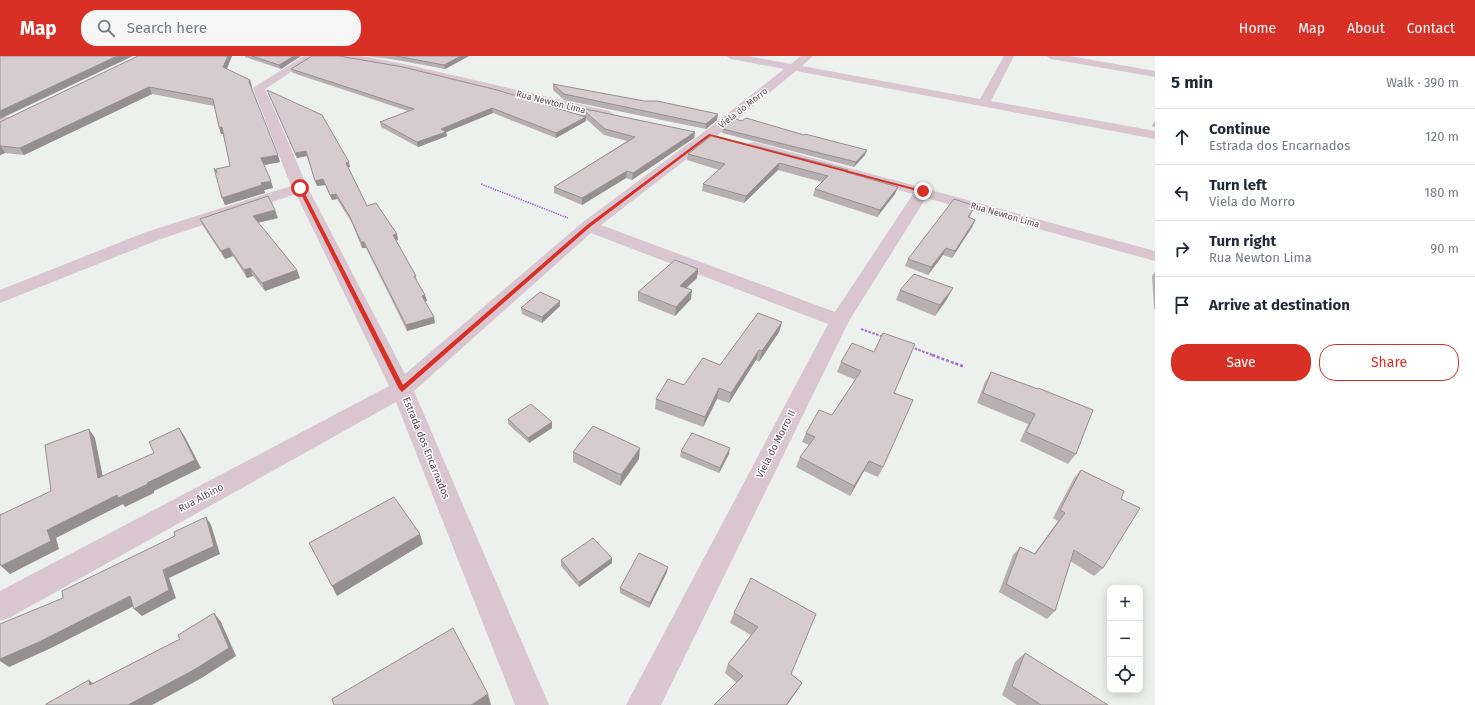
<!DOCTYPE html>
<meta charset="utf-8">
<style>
:root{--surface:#fff;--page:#f6f6f7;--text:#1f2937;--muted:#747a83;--line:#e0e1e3;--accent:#d93025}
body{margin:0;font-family:"Fira Sans",sans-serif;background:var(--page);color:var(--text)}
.controls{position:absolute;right:12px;bottom:12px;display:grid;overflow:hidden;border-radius:8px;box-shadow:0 2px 10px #0003}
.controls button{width:36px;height:36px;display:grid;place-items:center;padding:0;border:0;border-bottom:1px solid var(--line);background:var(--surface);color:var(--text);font:20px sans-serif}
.stop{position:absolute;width:12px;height:12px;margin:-9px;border:3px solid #d93025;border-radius:50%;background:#fff}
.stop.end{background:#d93025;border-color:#fff;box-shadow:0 1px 4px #0008}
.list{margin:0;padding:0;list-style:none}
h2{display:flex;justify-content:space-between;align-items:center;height:52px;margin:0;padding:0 16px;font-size:17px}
h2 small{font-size:13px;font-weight:400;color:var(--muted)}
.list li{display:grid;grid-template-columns:26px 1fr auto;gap:12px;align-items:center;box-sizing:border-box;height:56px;padding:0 16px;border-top:1px solid var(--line)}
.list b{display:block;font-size:15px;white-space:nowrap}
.list p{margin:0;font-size:13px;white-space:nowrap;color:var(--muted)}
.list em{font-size:13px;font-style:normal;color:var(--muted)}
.actions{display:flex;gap:8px;padding:12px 16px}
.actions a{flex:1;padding:9px 0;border:1px solid var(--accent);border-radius:16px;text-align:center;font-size:14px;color:var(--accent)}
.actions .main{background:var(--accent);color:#fff}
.icon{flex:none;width:22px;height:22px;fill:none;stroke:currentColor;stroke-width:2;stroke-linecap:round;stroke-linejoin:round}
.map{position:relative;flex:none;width:1155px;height:649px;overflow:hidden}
header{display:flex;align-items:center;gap:24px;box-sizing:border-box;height:56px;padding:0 20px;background:var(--accent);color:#fff}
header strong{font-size:19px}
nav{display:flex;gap:22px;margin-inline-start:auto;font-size:14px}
.search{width:280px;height:36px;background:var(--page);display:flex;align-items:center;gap:10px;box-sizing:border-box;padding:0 14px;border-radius:16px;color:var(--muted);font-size:15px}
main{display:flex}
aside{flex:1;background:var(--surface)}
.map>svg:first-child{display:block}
</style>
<header>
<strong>Map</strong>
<div class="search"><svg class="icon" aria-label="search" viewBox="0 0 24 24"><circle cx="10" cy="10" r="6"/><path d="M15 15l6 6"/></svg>Search here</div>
<nav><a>Home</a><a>Map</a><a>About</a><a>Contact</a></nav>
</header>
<main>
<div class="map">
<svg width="1155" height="649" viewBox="0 0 1155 649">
<rect width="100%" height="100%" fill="#edf1ed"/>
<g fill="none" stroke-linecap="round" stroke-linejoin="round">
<path stroke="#a46cd4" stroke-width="1.5" stroke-dasharray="1.5 1" stroke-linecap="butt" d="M481,128L568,162"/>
<g stroke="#a46cd4" stroke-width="2" stroke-dasharray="2.5 1.5" stroke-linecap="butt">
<path d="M861,273L884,281"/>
<path d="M911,291L935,300"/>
</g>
<path stroke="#a46cd4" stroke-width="2.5" stroke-dasharray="3 2" stroke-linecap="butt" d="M932,299L965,311"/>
<g fill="#d9c6d0" fill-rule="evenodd">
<path d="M304,0H316L265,33L308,132L405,318L583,166L704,76L784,13L731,3L726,0H748L791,8L801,0H813L802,10L980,43L1004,0H1014L991,45L1155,75V83L796,15L714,82L601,169L835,256L913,138L749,93L747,90L749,87L754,86L1155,195V205L926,142L849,265L661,649H626L828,268L591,177L414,335L549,649H515L396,346L11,561L0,565V535L389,330L296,138L158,184L0,247V234L146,176L291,130L253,32Z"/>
<path d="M336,0H362L409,9L609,55L615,59L609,63C519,44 432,17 341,3Z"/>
<path d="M1046,0H1070L1155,15V21L1051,3Z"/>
<path d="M0,60L17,62L18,65L12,69L0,68Z"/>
</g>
</g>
<g fill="#b8afb2">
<path d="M138,0H232L227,13L250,24L252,31V32L280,106L264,109L273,132L264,134L265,137L225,149L217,117L230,110L223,78H221L219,71L214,50L152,38L24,99L5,97L0,99V66Z"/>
<path d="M245,0H301L281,13L245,1Z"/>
<path d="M366,0H469L445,13L391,3Z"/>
<path d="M340,1L582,59L581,58V52L695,76L694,82L632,124L626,122L582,149L554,137V131L627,85L604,79L586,63V65L556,82L493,57L446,76L447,80L418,91L381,71L380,66L408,55L293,17L291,13Z"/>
<path d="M553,28L717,64L706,73L564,44L553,34Z"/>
<path d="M267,34L350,111L348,112L367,150L397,178L398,184L396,185L416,220L417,225L427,245L425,246L435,267L407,275L366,192H362L352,167L337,143L332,144L325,129L317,130L307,100L297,102Z"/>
<path d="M1155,65V71L1152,70Z"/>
<path d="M723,73L865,99L854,111L722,77Z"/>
<path d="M712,79L847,116L895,138L877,161L813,140L815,133L822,126L778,114L744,147L702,135L703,128L719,114L687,104L688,98Z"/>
<path d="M972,156L969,162L975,164L972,171L952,202L943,199L928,219L905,210L908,203Z"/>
<path d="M278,162L258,167L300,222L265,235L253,220L247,222L233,200L225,203L203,170L200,163Z"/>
<path d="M698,213L697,222L686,232L691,243L675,260L638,245V236Z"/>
<path d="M1155,216V253H1154L1152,220Z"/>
<path d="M900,234L947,243L935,260L896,244Z"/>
<path d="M560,250L542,267L522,258L521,252Z"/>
<path d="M782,266L779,276L759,306L756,304L729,347L717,343L703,371L655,353L656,343L684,329L720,309Z"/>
<path d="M852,287L894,337L883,411L878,421L864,415L850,440L796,411L800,401L809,389L802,386L806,377L832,359L856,324L837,316L841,306Z"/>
<path d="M991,316L1037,333L1076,398L1068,408L1020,385L1028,368L977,347L985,326Z"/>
<path d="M508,363L552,366V372L529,387L508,368Z"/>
<path d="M681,395L729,398L719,417L680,401Z"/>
<path d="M573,396L639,403L620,430L573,406Z"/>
<path d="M1081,414L1121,443L1103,512L1094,520L1070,505L1055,555L1047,563L999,536L1013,499L1020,491L1034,498L1058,465L1053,462L1074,422Z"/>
<path d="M561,504L612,507L579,531L561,510Z"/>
<path d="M667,516L649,552L620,537V532Z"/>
<path d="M751,522L791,618L802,627L796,636L787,649H714L737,627L725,617L728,608L751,579L730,567L734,557Z"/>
<path d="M1025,597L1108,649H1017L1002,639L1015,606Z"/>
</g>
<g fill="#968f91">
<path d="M117,0H133L0,63V55Z"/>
<path d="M228,0H232L225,17L223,11Z"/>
<path d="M294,0H301L281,13L279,9Z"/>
<path d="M461,0H469L445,13L444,9Z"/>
<path d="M250,24L252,31V33L249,26Z"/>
<path d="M149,31L152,38L24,99L20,92Z"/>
<path d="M492,52L493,57L444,77L446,76L447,80L418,91L417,86L441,73Z"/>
<path d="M718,58L717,64L706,73V68Z"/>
<path d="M586,61V65L556,82V77Z"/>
<path d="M219,71H222L224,78H221Z"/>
<path d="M695,76L694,82L632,124L633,117Z"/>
<path d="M0,90H1L5,97L0,99Z"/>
<path d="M867,94L865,99L854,111L856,106Z"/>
<path d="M306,95L307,100L297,102L295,97Z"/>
<path d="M278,99L280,106L264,109L261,102Z"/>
<path d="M349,106L350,111L347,112L346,107Z"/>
<path d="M779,107L778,114L744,147L746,140Z"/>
<path d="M627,115L626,122L582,149V142Z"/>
<path d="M323,123L325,129L317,130L315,125Z"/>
<path d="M271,125L273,132L264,134L265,137L225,149L222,142L261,127Z"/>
<path d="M898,131L895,138L877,161L880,154Z"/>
<path d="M336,138L337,143L332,144L330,139Z"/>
<path d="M975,150L972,156L964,168L968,161Z"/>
<path d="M275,154L278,162L256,167L253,160Z"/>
<path d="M975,164L972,171L952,202L955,195Z"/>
<path d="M397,178L398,184L394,185L393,179Z"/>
<path d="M361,186H364L366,192H362Z"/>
<path d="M229,192L233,200L225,203L221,195Z"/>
<path d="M946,192L943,199L928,219L931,211Z"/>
<path d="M250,212L253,220L247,222L244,214Z"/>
<path d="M698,213L697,222L679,239L680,230Z"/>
<path d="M297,214L300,222L265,235L262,227Z"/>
<path d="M953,232L947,243L935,260L940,249Z"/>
<path d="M692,234L691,243L675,260L676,251Z"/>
<path d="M425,239L427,245L423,246L422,240Z"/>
<path d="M560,245V250L542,267V261Z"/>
<path d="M434,261L435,267L407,275L406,269Z"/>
<path d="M782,266L779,276L759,306L762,295Z"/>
<path d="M759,294L756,304L729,347L731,337Z"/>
<path d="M719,332L717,343L703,371L705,361Z"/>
<path d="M552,366V372L529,387L528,382Z"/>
<path d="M179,372L185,381L201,412L154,435V437L125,451L123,448L56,482L59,493L10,518L1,510L47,474L117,439L147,427Z"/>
<path d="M89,373L95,382L105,431L98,422Z"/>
<path d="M640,392L639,403L620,430L621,419Z"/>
<path d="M730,392L729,398L719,417L720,412Z"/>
<path d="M869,405L864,415L850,440L854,430Z"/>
<path d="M206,461L211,469L220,498L169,522L176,542L142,560L134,553L163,514Z"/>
<path d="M420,478L423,488L337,540L332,530Z"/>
<path d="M612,502V507L579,531V526Z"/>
<path d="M668,511L667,516L649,552L650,547Z"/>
<path d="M130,540L138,548L49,593L9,611L0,605V603Z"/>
<path d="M214,557L221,566L236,600L200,623L152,649H128Z"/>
<path d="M89,624L99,632L90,629Z"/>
<path d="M802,627L796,636L787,649H786Z"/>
<path d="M488,638L491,649H471Z"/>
</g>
<g fill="#d6cccf" stroke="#968f91">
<path d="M0,0H117L0,55Z"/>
<path d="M138,0H228L223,11L250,24L249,26L278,99L261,102L271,125L261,127L262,129L222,142L214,112L217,117L216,113L230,110L222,71H219L213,43L149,31L20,92L1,90H0V66Z"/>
<path d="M252,0H294L279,9Z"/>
<path d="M312,0H339L403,11L497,34L586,61L556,77L492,52L441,73L446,76L417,86L380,66L414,53L291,13Z"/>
<path d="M396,0H461L444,9Z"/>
<path d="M553,28L644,45H657L718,58L706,68L564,38Z"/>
<path d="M267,34L322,59L349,106L346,107L367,150L376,147L397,178L393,179L416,220H414L425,239L422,240L434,261L406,269L364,186H361L350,161L336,138L330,139L323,123L315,125L306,95L295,97Z"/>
<path d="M581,52L695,76L633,117L627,115L582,142L554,131L635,81L605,73Z"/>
<path d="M746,62L804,79L805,78L867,94L856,106L723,73L735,63L742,65Z"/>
<path d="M712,79L848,114L846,116L898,131L880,154L815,133L828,120L779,107L746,140L703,128L725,108L688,98Z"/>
<path d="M268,140L275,154L253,160L297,214L262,227L250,212L244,214L229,192L221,195L200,163Z"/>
<path d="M954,143L975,150L968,161L975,164L955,195L946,192L931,211L908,203Z"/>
<path d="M675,204L698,213L680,230L692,234L676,251L638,236Z"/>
<path d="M914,218L953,232L940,249L900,234Z"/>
<path d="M540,236L560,245L542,261L521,252Z"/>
<path d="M758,257L782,266L762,295L759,294L731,337L719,332L705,361L656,343L668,323L684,329L703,302L720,309Z"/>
<path d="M883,277L915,288L894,337L913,344L883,411L869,405L854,430L800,401L815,381L806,377L819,354L832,359L861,315L841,306L852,287L874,296Z"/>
<path d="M991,316L1038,333V332L1093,354L1076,398L1026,376L1035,358L983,337Z"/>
<path d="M531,348L552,366L528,382L508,363Z"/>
<path d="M593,370L640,392L621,419L573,396Z"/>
<path d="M179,372L195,404L147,427L148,428L118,442L117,439L47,474L51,485L1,510L0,507V459L51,435L45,389L89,373L98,422L154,397L149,386Z"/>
<path d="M692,377L730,392L720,412L681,395Z"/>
<path d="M1081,414L1124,435L1121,443L1140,452L1103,512L1074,494L1055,555L1006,528L1020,491L1035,498L1065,457L1060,454Z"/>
<path d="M394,441L420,478L332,530L309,487Z"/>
<path d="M206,461L214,490L163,514L169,534L134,553L130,540L39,586L0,603V568L63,542L62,535L175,480L174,476Z"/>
<path d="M593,482L612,502L579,526L561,504Z"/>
<path d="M639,497L668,511L650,547L620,532Z"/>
<path d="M751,522L816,558L791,618L802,627L786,649H714L743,620L728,608L758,571L734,557Z"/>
<path d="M214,557L229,592L192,615L128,649H46V648L89,624L90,629L180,583L178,579Z"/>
<path d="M453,572L488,638L471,649H334L332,643Z"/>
<path d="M1025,597L1108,649H1041L1012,630Z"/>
</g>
<path fill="#d93025" d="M709,78L925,135L921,136L710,80L590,171L402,336L399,333L298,132H302L403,329L587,169Z"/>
<g text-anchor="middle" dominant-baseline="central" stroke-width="3" stroke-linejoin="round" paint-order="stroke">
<g font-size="9" fill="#5d4450" stroke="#fff">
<text transform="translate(551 46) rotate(14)">Rua Newton Lima</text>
<text transform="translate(743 52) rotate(-38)">Viela do Morro</text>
<text transform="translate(1005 159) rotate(16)">Rua Newton Lima</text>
</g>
<g font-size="10" fill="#5d4450" stroke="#fff">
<text transform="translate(776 388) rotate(-63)">Viela do Morro II</text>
<text transform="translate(426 392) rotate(68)">Estrada dos Encarnados</text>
<text transform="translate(201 442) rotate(-28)">Rua Albino</text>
</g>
</g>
</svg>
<div class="controls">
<button>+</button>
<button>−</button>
<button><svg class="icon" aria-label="locate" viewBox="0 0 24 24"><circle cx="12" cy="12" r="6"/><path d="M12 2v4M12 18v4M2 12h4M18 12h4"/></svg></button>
</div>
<div class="stop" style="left:300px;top:132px"></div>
<div class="stop end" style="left:923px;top:135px"></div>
</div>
<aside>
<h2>5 min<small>Walk · 390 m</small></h2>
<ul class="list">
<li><svg class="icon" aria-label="ahead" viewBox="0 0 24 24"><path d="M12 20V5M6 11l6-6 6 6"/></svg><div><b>Continue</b><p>Estrada dos Encarnados</p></div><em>120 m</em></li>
<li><svg class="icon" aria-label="left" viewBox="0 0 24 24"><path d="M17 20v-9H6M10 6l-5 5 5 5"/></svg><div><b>Turn left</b><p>Viela do Morro</p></div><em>180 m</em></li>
<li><svg class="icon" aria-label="right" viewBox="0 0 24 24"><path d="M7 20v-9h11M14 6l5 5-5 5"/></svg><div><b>Turn right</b><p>Rua Newton Lima</p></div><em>90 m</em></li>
<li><svg class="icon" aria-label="arrive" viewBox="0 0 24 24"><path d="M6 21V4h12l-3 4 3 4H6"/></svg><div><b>Arrive at destination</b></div></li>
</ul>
<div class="actions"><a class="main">Save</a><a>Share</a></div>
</aside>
</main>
